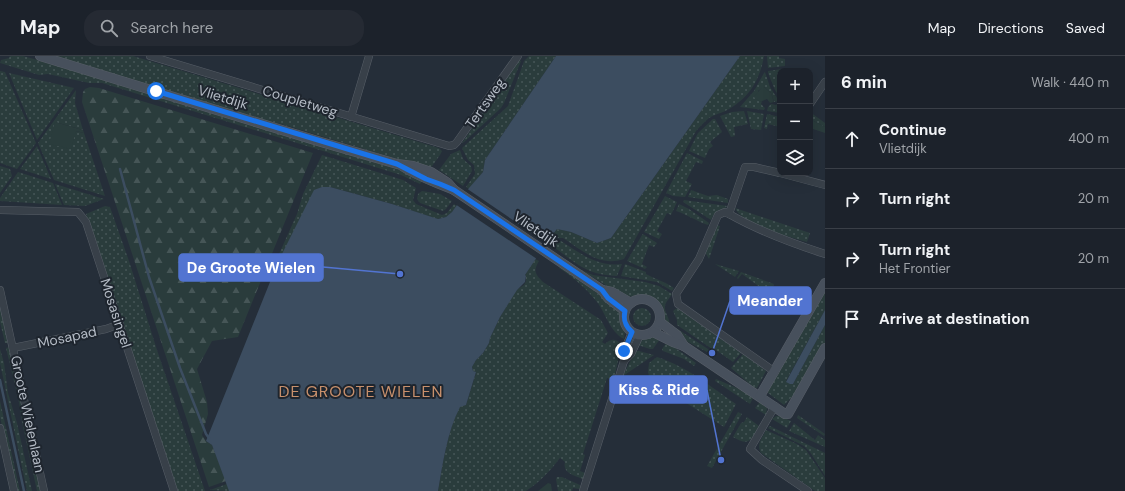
<!DOCTYPE html>
<meta charset="utf-8">
<style>
:root{--surface:#1c222b;--page:#252a33;--text:#f1f3f6;--muted:#a0a4a9;--line:#3a3f47}
body{margin:0;font-family:"DM Sans",sans-serif;background:var(--page);color:var(--text)}
.controls{position:absolute;right:12px;top:12px;display:grid;overflow:hidden;border-radius:8px;box-shadow:0 4px 16px #0002}
.controls button{width:36px;height:36px;display:grid;place-items:center;padding:0;border:0;border-bottom:1px solid var(--line);background:var(--surface);color:var(--text);font:20px sans-serif}
.stop{position:absolute;width:12px;height:12px;margin:-9px;border:3px solid #1a73e8;border-radius:50%;background:#fff}
.stop.end{background:#1a73e8;border-color:#fff;box-shadow:0 1px 4px #0008}
.list{margin:0;padding:0;list-style:none}
h2{display:flex;justify-content:space-between;align-items:center;height:52px;margin:0;padding:0 16px;font-size:17px}
h2 small{font-size:13px;font-weight:400;color:var(--muted)}
.list li{display:grid;grid-template-columns:26px 1fr auto;gap:12px;align-items:center;box-sizing:border-box;height:60px;padding:0 16px;border-top:1px solid var(--line)}
.list b{display:block;font-size:15px;white-space:nowrap}
.list p{margin:0;font-size:13px;white-space:nowrap;color:var(--muted)}
.list em{font-size:13px;font-style:normal;color:var(--muted)}
.icon{flex:none;width:22px;height:22px;fill:none;stroke:currentColor;stroke-width:2;stroke-linecap:round;stroke-linejoin:round}
.map{position:relative;flex:none;width:825px;height:435px;overflow:hidden}
header{display:flex;align-items:center;gap:24px;box-sizing:border-box;height:56px;padding:0 20px;background:var(--surface);border-bottom:1px solid var(--line)}
header strong{font-size:19px}
nav{display:flex;gap:22px;margin-inline-start:auto;font-size:14px}
.search{width:280px;height:36px;background:var(--page);display:flex;align-items:center;gap:10px;box-sizing:border-box;padding:0 14px;border-radius:16px;color:var(--muted);font-size:15px}
main{display:flex}
aside{flex:1;background:var(--surface)}
.map>svg:first-child{display:block}
</style>
<header>
<strong>Map</strong>
<div class="search"><svg class="icon" aria-label="search" viewBox="0 0 24 24"><circle cx="10" cy="10" r="6"/><path d="M15 15l6 6"/></svg>Search here</div>
<nav><a>Map</a><a>Directions</a><a>Saved</a></nav>
</header>
<main>
<div class="map">
<svg width="825" height="435" viewBox="0 0 825 435">
<defs>
<pattern id="grass-dots" width="8" height="8" patternUnits="userSpaceOnUse"><rect width="8" height="8" fill="#2a3c3c"/><path d="M2 2h.1M6 6h.1" fill="none" stroke="#465657" stroke-width="1.8" stroke-linecap="round"/></pattern>
<pattern id="forest-firs" width="22" height="20" patternUnits="userSpaceOnUse"><rect width="22" height="20" fill="#2a3c3c"/><path d="M5 1l3.5 6h-7zM16 11l3.5 6h-7z" fill="#465657"/></pattern>
</defs>
<rect width="100%" height="100%" fill="#252e39"/>
<g fill="url(#grass-dots)">
<path d="M10,0H23L73,14L376,106L399,113L422,125L420,128L401,119L102,27H89L48,18L39,19L0,7L1,4L9,2Z"/>
<path d="M53,0H133L439,92L442,95L440,99L430,113L281,68L262,64L252,60Z"/>
<path d="M529,0H556L485,104L483,116L469,133L466,131L475,118L474,109L468,104L462,92L508,50L524,5Z"/>
<path d="M740,0H764C760,23 750,41 729,53C723,57 715,58 709,62C704,66 700,71 696,75L624,203C599,211 583,195 563,182H556L550,189L547,187L557,173L571,176L597,187L611,182Z"/>
<path d="M767,0H779V2L785,3V10L768,12Z"/>
<path d="M519,4L521,5L504,47L501,52L464,86L462,87Z"/>
<path d="M782,13L784,15H780V42L775,34L768,17V15Z"/>
<path d="M0,15L5,16L36,87L17,113L0,107Z"/>
<path d="M765,16L770,31L779,45L774,46L771,37L764,31L758,35L760,46L762,45L761,48L765,52L764,54L740,51L754,35L764,17Z"/>
<path d="M9,17L74,32L37,84Z"/>
<path d="M76,34L75,47L83,74L55,66L76,75L84,77L105,140L54,124L38,87Z"/>
<path d="M780,47V57L767,55L768,51L771,48L776,49Z"/>
<path d="M744,55L748,68L734,71L735,80L731,81L720,60L732,56Z"/>
<path d="M747,55L764,58L761,74L751,73Z"/>
<path d="M810,56L825,67V71L810,63Z"/>
<path d="M767,58L780,61V71L768,68L767,73L764,72Z"/>
<path d="M713,63H715L722,76L710,86L713,90L709,93L705,102L689,95L698,77Z"/>
<path d="M37,90L51,123L20,113Z"/>
<path d="M460,94L463,103L471,110L472,115L463,130L439,114L451,98Z"/>
<path d="M687,97L703,105L702,108L696,106L686,125L692,128L685,141L673,140L666,137Z"/>
<path d="M322,99L403,124L416,132L413,144L416,148L442,159L447,157L454,148L457,150L452,156L446,161L437,163L392,148L330,131H322L278,207H275L297,158L303,138Z"/>
<path d="M0,110L10,113L12,120L0,137Z"/>
<path d="M18,116L53,127L62,149L0,145V142Z"/>
<path d="M55,128L104,143L85,150L64,149Z"/>
<path d="M691,134L708,140L717,139L728,143V147L688,141Z"/>
<path d="M422,135L440,138L452,145L446,153L443,155L420,147L417,143L418,138Z"/>
<path d="M665,140L677,146L671,159L667,157L657,175L662,178L659,183L644,176Z"/>
<path d="M684,144L727,150L724,154C716,156 714,157 711,164L683,146Z"/>
<path d="M679,148L689,153L709,167L708,169C696,165 688,159 676,155Z"/>
<path d="M105,150L110,151L129,205L157,294L205,435H178L86,158Z"/>
<path d="M735,152L810,177L807,186C790,181 741,168 735,152Z"/>
<path d="M717,169L720,170L709,203L705,196Z"/>
<path d="M643,178L657,187L654,191L649,189L642,208L647,211L645,213L627,205L642,179Z"/>
<path d="M561,185C581,198 598,211 622,208L617,220C587,219 577,208 554,191L557,186Z"/>
<path d="M535,203L539,205C533,215 535,218 543,226L601,264L608,277L602,286L605,288C612,282 615,283 622,288L614,322L613,324L607,322L583,398L585,399L580,415L585,417L583,423C575,420 562,417 565,406L560,402C550,415 540,426 526,435H438C443,407 447,376 460,350L466,349L476,317L473,315L472,311L476,304L483,297L489,287L490,282L500,261L516,234L524,229L526,225V220L525,219Z"/>
<path d="M625,208L646,216V218C655,223 666,226 674,232L672,235L657,226L621,220Z"/>
<path d="M715,208L739,215L735,221Z"/>
<path d="M560,211L596,236L619,255L625,275L624,283C610,276 606,258 597,246C586,232 573,221 559,212Z"/>
<path d="M579,213L593,219L645,226L659,230L672,238C670,242 666,245 665,250C664,257 671,262 669,270C663,264 664,260 661,253C655,236 637,242 624,240Z"/>
<path d="M741,216L774,228L767,243H765L768,237L742,218L738,223L737,222Z"/>
<path d="M825,231V254L786,325L793,328L825,269V288L800,333L784,349L768,337V335Z"/>
<path d="M0,247L9,287H5L0,266Z"/>
<circle cx="642" cy="261" r="9"/>
<path d="M677,252L741,297L733,306L713,292L712,293L677,269V264L673,255Z"/>
<path d="M676,272L711,295L709,297L688,286L675,274Z"/>
<path d="M652,280L660,283L653,293H650L638,289C642,284 646,281 652,280Z"/>
<path d="M667,286L696,307L694,310L684,303L663,295L662,293Z"/>
<path d="M10,291L41,435H37L22,366L19,346L6,292Z"/>
<path d="M0,293L4,307L8,337L17,367L32,435H27L0,307Z"/>
<path d="M635,295H639L654,299L623,320Z"/>
<path d="M743,298L766,315L757,332L753,331L731,312Z"/>
<path d="M657,301C686,310 711,331 736,348L724,371L650,324L648,316L649,307Z"/>
<path d="M716,323L746,336L753,342L750,348L715,325Z"/>
<path d="M0,345L20,435H16L0,361Z"/>
<path d="M760,346L767,352L766,359L755,352Z"/>
<path d="M738,356L742,358L712,412L707,410Z"/>
<path d="M798,359L825,378L824,380L797,362Z"/>
<path d="M776,360H780L791,365L787,372L772,363Z"/>
<path d="M747,361L759,370C752,384 749,391 733,381L741,367L744,366Z"/>
<path d="M794,367L815,384L818,379L825,384V391L789,375Z"/>
<path d="M770,370L825,397V420L810,396L804,390L768,372Z"/>
<path d="M766,374L797,388L806,394L825,422V435H815L761,397C756,388 762,382 766,374Z"/>
<path d="M557,421H562L580,429L581,430L579,433L573,432L572,435H558L556,423Z"/>
<path d="M227,428L229,435L210,434Z"/>
</g>
<path fill="url(#forest-firs)" d="M90,31L99,32L313,97L238,281L212,285L197,313L207,346L208,358L202,379L206,385L212,389L226,425L209,431L82,46L83,36L85,33Z"/>
<g fill="#2a3c3c">
<path d="M762,31H764L771,37L774,46L770,47L767,43L760,46L756,43L754,41Z"/>
<path d="M810,63L825,71V77L810,72Z"/>
<path d="M55,66L83,74L84,77L76,75L71,93L49,88Z"/>
<path d="M548,427L551,428L552,435H538Z"/>
</g>
<g fill="#3c4d60">
<path d="M556,0H740L611,182L597,187L571,176L557,173L549,183L525,219L526,220L525,226L517,234L500,261L490,282L489,287L483,297L476,304L472,311L473,315L476,316L466,349L460,351C447,376 443,407 438,435H229L212,389L206,385L278,206L314,134L322,131H330L392,148L438,163L446,161L452,156L469,132L483,116L485,104Z"/>
<path d="M825,254V269L793,328H790L786,326Z"/>
</g>
<path fill="#252e39" d="M466,132L548,188L537,203L455,148Z"/>
<g fill="none" stroke-linecap="round" stroke-linejoin="round">
<g stroke="#3c4d60" stroke-width="2.5">
<path d="M120,113L149,221L180,312L206,378L209,382"/>
<path d="M0,324L24,435"/>
</g>
<g stroke="#575e67" stroke-width="8">
<g id="street">
<path d="M150,0L449,90L454,89L457,86L518,0"/>
<path d="M810,48L825,26"/>
<path d="M351,61L369,0"/>
<path d="M780,117L825,129"/>
<path d="M0,154L78,156L86,166L174,435"/>
<path d="M729,158C759,175 791,187 825,198"/>
<path d="M0,234L44,435"/>
<path d="M13,292L106,273L120,268"/>
<path d="M624,305L631,298L640,279"/>
<path d="M775,316L678,248L676,238L699,203L718,159L725,156L729,158L745,111H754L780,117"/>
<path d="M775,350L750,393L762,404L808,435"/>
<path d="M0,372L14,435"/>
<path d="M583,435L624,305V295L632,276"/>
</g>
</g>
<g stroke="#575e67" stroke-width="10">
<g id="secondary">
<path d="M40,0L321,86L397,108L413,110L431,116L448,127L454,134"/>
<path d="M402,110C418,121 436,126 454,134L602,234L608,242L625,255"/>
<path d="M602,234L612,236L631,247"/>
<circle cx="642" cy="261" r="18"/>
<path d="M660,266L677,279L684,290"/>
<path d="M653,276L673,286L684,290L785,358H788L825,292"/>
<path d="M760,340L825,227"/>
</g>
</g>
<use href="#street" stroke="#384049" stroke-width="7"/>
<use href="#secondary" stroke="#47505c" stroke-width="9"/>
</g>
<g fill="none" stroke-linecap="round" stroke-linejoin="round">
<path stroke="#1a73e8" stroke-width="5" d="M156,35L397,108L426,123L440,128L454,134L602,234L608,242L625,255C623,264 625,270 632,276L624,295"/>
</g>
<g text-anchor="middle" dominant-baseline="central" stroke-width="4" stroke-linejoin="round" paint-order="stroke">
<g font-size="14" fill="#b4bbc5" stroke="#1e252e">
<text transform="translate(223 41) rotate(17)">Vlietdijk</text>
<text transform="translate(300 45) rotate(17)">Coupletweg</text>
<text transform="translate(485 47) rotate(-55)">Tertsweg</text>
<text transform="translate(536 173) rotate(34)">Vlietdijk</text>
<text transform="translate(116 257) rotate(72)">Mosasingel</text>
<text transform="translate(67 281) rotate(-12)">Mosapad</text>
<text transform="translate(28 358) rotate(78)">Groote Wielenlaan</text>
</g>
<g font-size="16" letter-spacing="1" fill="#c8906c" stroke="#1e252e">
<text x="361" y="335">DE GROOTE WIELEN</text>
</g>
</g>
<path fill="none" stroke="#5274d1" stroke-width="1.5" d="M400 218L323 211M712 297L730 245M721 404L707 334"/>
<g fill="#5274d1" stroke="#1e252e" stroke-width="1.5">
<circle cx="400" cy="218" r="4"/>
<circle cx="712" cy="297" r="4"/>
<circle cx="721" cy="404" r="4"/>
</g>
<g fill="#5274d1" stroke="#5274d1" stroke-width="1.5">
<rect x="179" y="198" width="144" height="27" rx="4"/>
<rect x="730" y="231" width="81" height="27" rx="4"/>
<rect x="610" y="320" width="97" height="27" rx="4"/>
</g>
<g font-size="15" text-anchor="middle" font-weight="bold" fill="#fff">
<text x="251" y="217">De Groote Wielen</text>
<text x="770" y="250">Meander</text>
<text x="659" y="339">Kiss &amp; Ride</text>
</g>
</svg>
<div class="controls">
<button>+</button>
<button>−</button>
<button><svg class="icon" aria-label="layers" viewBox="0 0 24 24"><path d="M12 4l9 5-9 5-9-5zM3 14l9 5 9-5"/></svg></button>
</div>
<div class="stop" style="left:156px;top:35px"></div>
<div class="stop end" style="left:624px;top:295px"></div>
</div>
<aside>
<h2>6 min<small>Walk · 440 m</small></h2>
<ul class="list">
<li><svg class="icon" aria-label="ahead" viewBox="0 0 24 24"><path d="M12 20V5M6 11l6-6 6 6"/></svg><div><b>Continue</b><p>Vlietdijk</p></div><em>400 m</em></li>
<li><svg class="icon" aria-label="right" viewBox="0 0 24 24"><path d="M7 20v-9h11M14 6l5 5-5 5"/></svg><div><b>Turn right</b></div><em>20 m</em></li>
<li><svg class="icon" aria-label="right" viewBox="0 0 24 24"><path d="M7 20v-9h11M14 6l5 5-5 5"/></svg><div><b>Turn right</b><p>Het Frontier</p></div><em>20 m</em></li>
<li><svg class="icon" aria-label="arrive" viewBox="0 0 24 24"><path d="M6 21V4h12l-3 4 3 4H6"/></svg><div><b>Arrive at destination</b></div></li>
</ul>
</aside>
</main>
